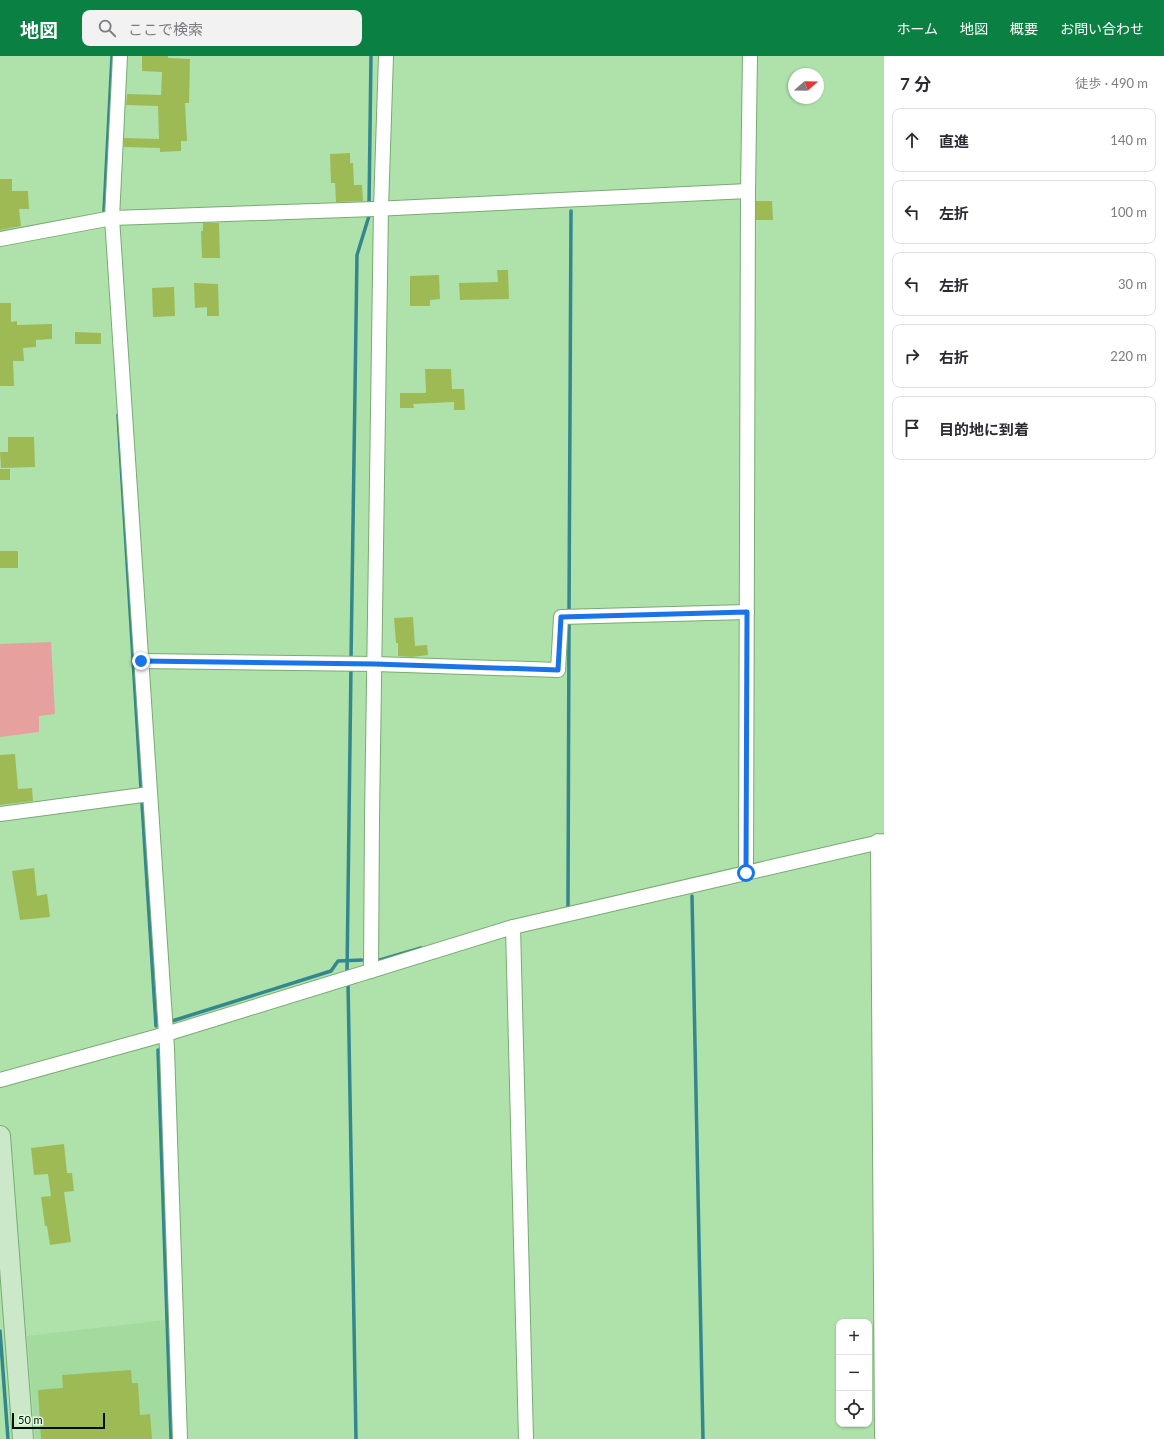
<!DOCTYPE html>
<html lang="ja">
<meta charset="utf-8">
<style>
:root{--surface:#fff;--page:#f2f2f3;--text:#2b2b33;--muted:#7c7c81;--line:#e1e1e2;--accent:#0b8043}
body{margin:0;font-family:Lato,"Noto Sans JP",sans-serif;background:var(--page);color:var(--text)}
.controls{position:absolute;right:12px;bottom:12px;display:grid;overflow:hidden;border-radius:8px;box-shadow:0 1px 3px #0004}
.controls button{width:36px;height:36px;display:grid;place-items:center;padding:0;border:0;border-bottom:1px solid var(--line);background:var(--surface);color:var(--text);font:20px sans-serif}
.compass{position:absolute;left:788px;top:12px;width:36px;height:36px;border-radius:50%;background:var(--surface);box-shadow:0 1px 3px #0004;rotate:70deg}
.scale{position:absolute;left:12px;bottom:10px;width:93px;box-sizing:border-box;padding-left:4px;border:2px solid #011101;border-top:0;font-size:11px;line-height:14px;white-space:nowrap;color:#011101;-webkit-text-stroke:3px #e1fbdf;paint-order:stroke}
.stop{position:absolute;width:12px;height:12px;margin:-9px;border:3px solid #1a73e8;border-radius:50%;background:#fff}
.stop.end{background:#1a73e8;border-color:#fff;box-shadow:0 1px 4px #0008}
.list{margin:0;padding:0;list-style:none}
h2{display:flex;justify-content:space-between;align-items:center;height:52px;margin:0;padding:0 16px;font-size:17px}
h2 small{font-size:13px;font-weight:400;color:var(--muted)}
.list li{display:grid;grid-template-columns:26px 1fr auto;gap:12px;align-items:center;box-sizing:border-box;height:64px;margin:0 8px 8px;padding:0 8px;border:1px solid var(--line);border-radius:8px}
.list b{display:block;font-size:15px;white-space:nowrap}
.list em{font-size:13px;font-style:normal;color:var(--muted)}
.icon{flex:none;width:22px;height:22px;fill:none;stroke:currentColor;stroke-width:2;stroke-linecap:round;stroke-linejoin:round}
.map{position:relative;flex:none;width:884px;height:1383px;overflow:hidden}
header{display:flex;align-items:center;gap:24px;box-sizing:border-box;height:56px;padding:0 20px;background:var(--accent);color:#fff}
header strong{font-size:19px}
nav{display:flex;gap:22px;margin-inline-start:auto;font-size:14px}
.search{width:280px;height:36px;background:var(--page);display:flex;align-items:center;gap:10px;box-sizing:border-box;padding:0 14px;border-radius:8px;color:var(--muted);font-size:15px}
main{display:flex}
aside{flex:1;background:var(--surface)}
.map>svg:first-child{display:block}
</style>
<header>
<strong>地図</strong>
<div class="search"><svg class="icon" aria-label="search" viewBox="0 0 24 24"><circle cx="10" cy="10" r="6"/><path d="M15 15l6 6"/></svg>ここで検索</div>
<nav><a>ホーム</a><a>地図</a><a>概要</a><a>お問い合わせ</a></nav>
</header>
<main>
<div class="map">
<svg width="884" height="1383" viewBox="0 0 884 1383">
<rect width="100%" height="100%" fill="#afe2aa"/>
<path fill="#a2db9d" d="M165,1264L169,1383H35L27,1280Z"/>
<path fill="#e6a09d" d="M51,586L55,658L39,660V676L0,681V588Z"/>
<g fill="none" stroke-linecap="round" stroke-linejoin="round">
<g stroke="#33878d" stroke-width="3.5">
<path d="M369,150L371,0"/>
<path d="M104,155L112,0"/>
<path d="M118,359L141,733"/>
<path d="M569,558L571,155"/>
<path d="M351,604L357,199L369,160V156"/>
<path d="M142,747L156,970"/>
<path d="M692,840L703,1383"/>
<path d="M564,853L568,852L569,564"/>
<path d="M380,904L421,892"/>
<path d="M347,918L351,610"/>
<path d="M348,926L356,1383"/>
<path d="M172,965L331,915L338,905L362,904"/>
<path d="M158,994L171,1383"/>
<path d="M0,1275L8,1383"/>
</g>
</g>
<g fill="#9eba54">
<path d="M142,0H168V2L190,3L189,47H185L187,85H181V95L160,96V92L124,91V82L159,83L158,50L126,49L127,38L161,39L162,16L142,15Z"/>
<path d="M350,97V107H353L354,129H362L363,145L336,146L335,127H331L330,98Z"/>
<path d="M0,123H12V135H28L29,153H19L21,170L0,174Z"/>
<path d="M756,145H772L773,164H756Z"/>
<path d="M203,167H219L220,202H202L201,175H203Z"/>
<path d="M497,214H508L509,243L460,244L459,227L498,226Z"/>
<path d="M439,219L440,243L430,244V250H410V220Z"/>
<path d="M194,227L218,228L219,260H207V251L195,252Z"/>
<path d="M174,231L175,260L153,261L152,232Z"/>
<path d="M0,247H11V266L17,265V269L52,268V283L36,284V291L23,292L24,305H13L14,330H0Z"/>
<path d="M75,276L101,277V288H75Z"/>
<path d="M425,313H451L452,333H464L465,354H454V346L413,348L414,352H400V337H426Z"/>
<path d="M8,381H34L35,411L1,412L0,396H8Z"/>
<rect x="0" y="413" width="10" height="11"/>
<rect x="0" y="495" width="18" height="17"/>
<path d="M413,561L415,590L427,589L428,599L412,601L398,600V587H396L394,562Z"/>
<path d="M15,698L18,733L32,732L33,745L0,749V699Z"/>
<path d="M34,812L37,840L47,838L50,861L20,864L12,815Z"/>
<path d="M64,1088L67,1117H72L74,1135L64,1136L71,1186L50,1189L47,1170H45L41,1141L51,1140L48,1118L34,1119L31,1092Z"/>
<path d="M131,1314L132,1327H138L140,1359L150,1358L152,1383H41L38,1334L63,1332L62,1319Z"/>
</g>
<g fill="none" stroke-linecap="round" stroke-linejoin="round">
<g stroke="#79aa74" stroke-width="16">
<g id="street">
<path d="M120,0L112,162L167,993L180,1383"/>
<path d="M0,183L112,162L374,153L748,135"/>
<path d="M141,605L375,608L558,614L561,561L747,556"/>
<path d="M0,758L150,738"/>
<path d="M878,785L882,1380"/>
<path d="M746,817L748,135L750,0"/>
<path d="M513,871L526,1383"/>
<path d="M371,915L372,762L381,152L386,0"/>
<path d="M0,1024L166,978L513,871L884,785"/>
</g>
</g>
<g stroke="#79aa74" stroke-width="22">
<path id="secondary" d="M0,1080L23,1383"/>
</g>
<use href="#street" stroke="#fff" stroke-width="14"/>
<use href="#secondary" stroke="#cbe9c9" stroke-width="20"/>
</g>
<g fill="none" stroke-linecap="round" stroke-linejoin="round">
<path stroke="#1a73e8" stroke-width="5" d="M141,605L375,608L558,614L561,561L747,556L746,817"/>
</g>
</svg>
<div class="controls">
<button>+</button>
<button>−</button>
<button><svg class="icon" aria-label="locate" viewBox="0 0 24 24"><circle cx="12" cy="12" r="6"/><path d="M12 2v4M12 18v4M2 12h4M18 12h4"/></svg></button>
</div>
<svg class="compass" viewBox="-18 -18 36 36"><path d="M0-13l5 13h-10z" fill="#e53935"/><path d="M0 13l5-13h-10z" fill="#7c7c81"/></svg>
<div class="scale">50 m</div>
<div class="stop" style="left:746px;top:817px"></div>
<div class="stop end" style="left:141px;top:605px"></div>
</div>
<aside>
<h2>7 分<small>徒歩 · 490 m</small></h2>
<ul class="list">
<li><svg class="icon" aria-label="ahead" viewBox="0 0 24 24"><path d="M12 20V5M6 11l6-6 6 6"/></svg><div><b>直進</b></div><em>140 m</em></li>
<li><svg class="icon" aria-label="left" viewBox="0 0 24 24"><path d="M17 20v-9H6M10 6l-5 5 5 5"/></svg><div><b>左折</b></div><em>100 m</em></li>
<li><svg class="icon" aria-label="left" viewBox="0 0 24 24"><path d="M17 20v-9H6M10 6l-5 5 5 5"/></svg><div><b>左折</b></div><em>30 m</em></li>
<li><svg class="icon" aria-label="right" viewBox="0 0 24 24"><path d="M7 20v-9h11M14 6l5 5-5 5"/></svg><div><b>右折</b></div><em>220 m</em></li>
<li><svg class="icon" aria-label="arrive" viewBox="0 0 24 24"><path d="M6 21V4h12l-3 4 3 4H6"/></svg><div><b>目的地に到着</b></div></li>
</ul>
</aside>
</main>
